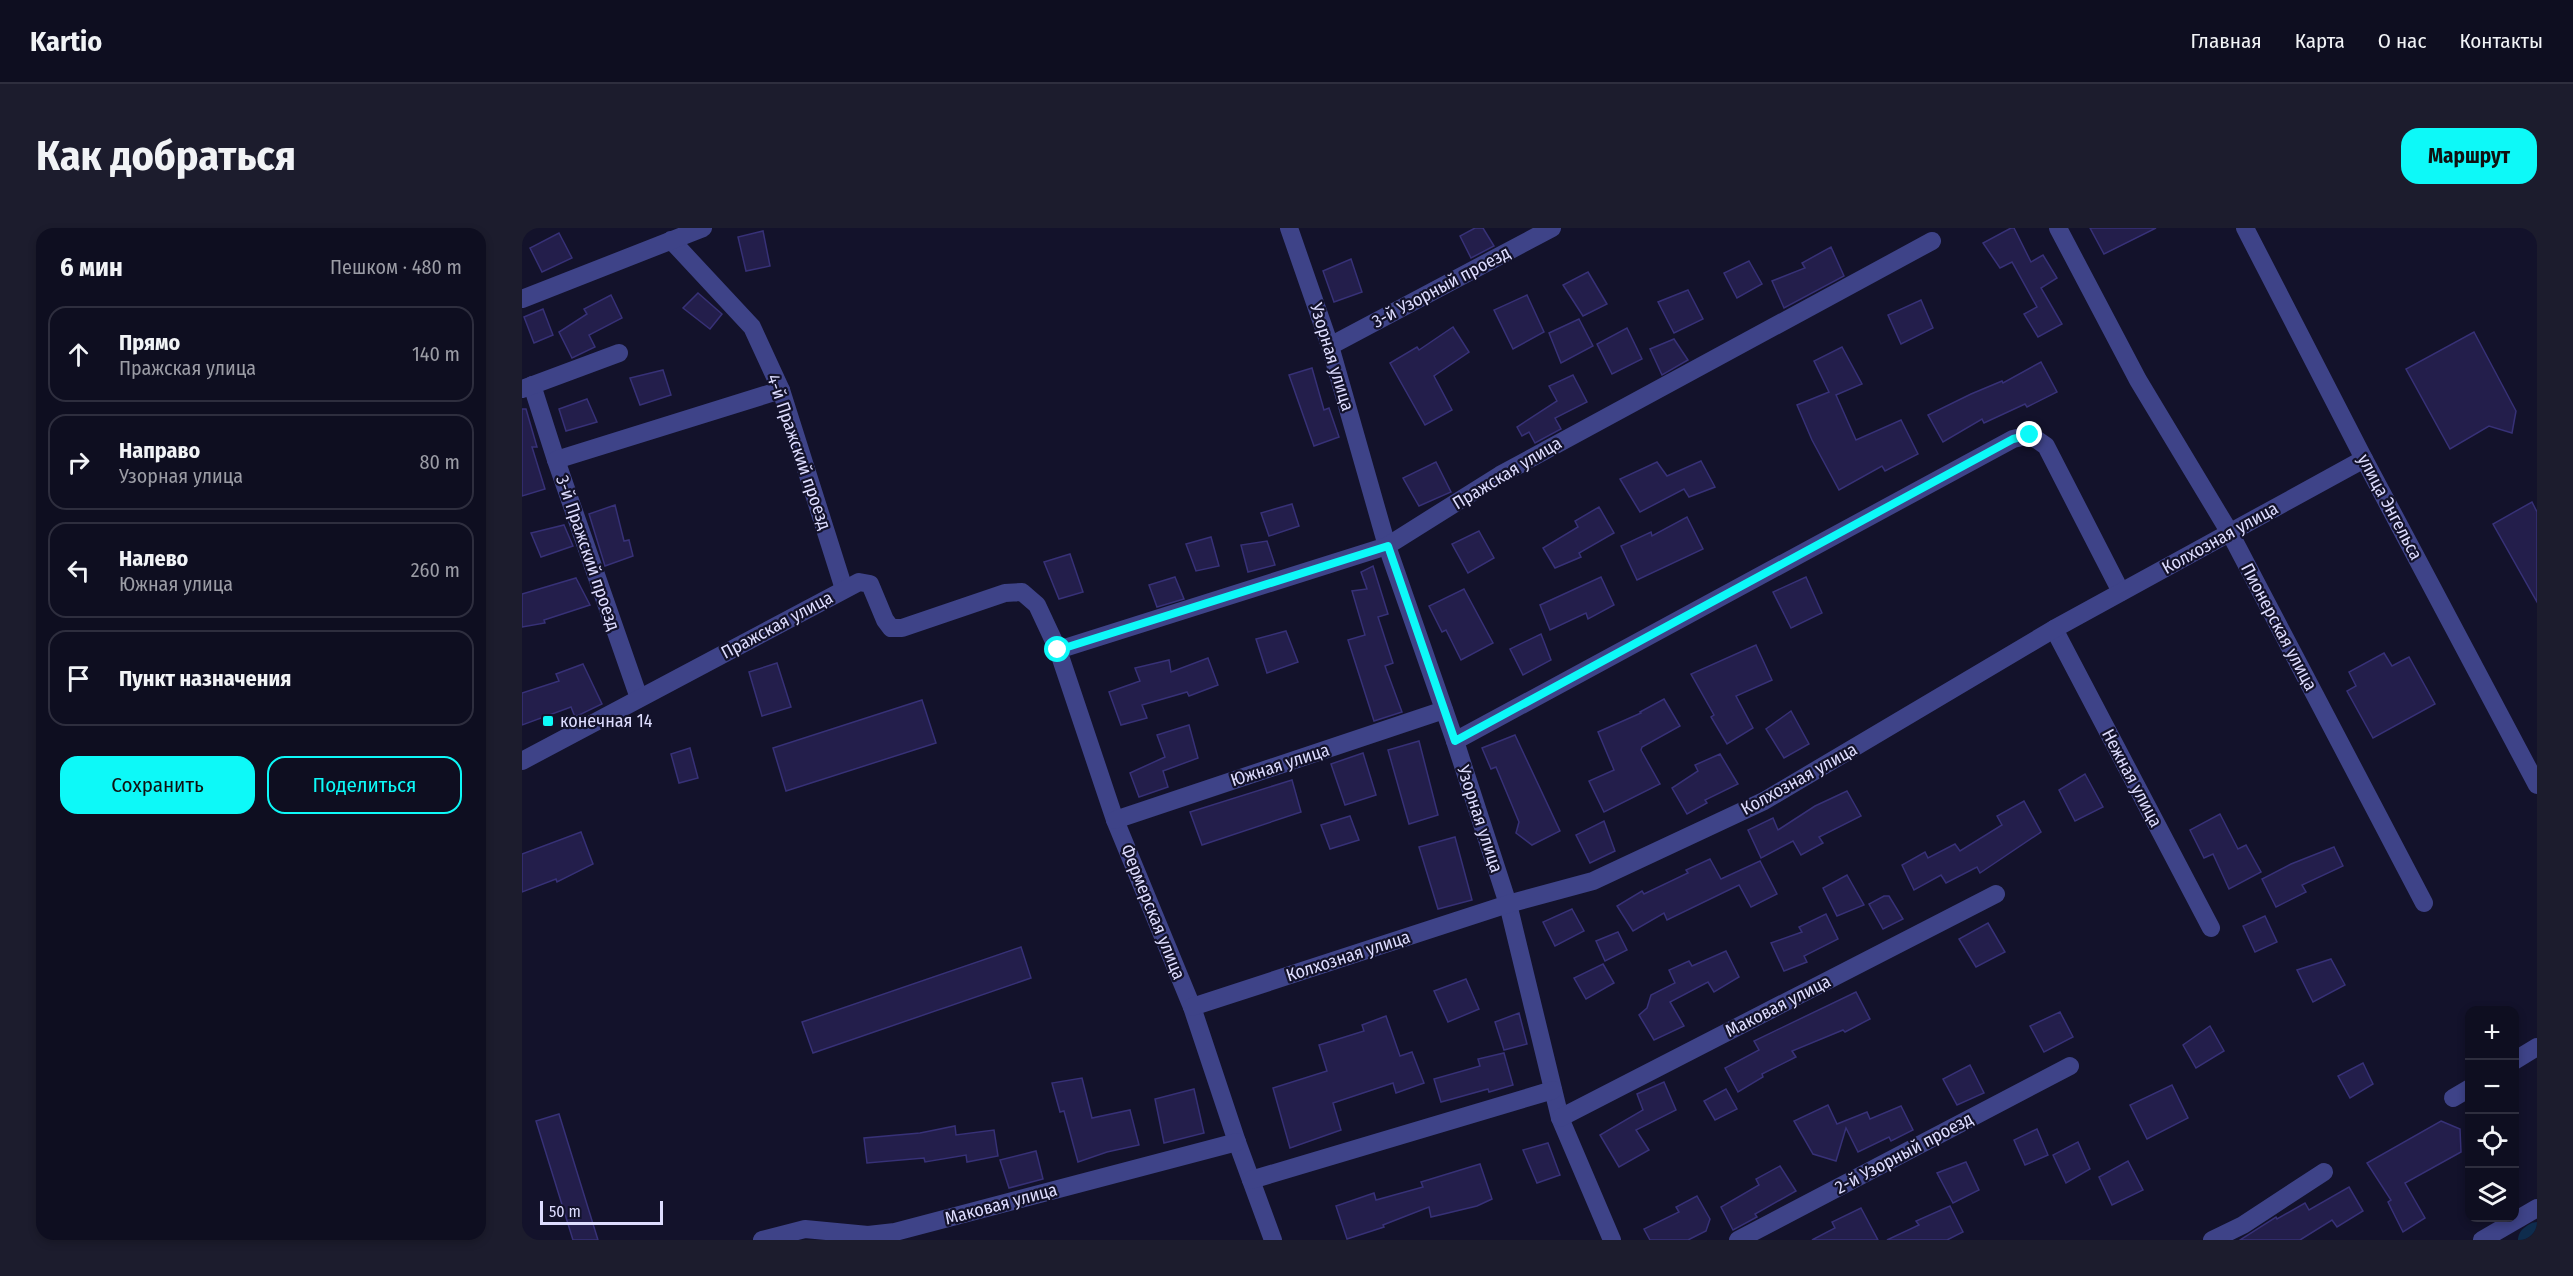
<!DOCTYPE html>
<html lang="ru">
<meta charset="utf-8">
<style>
:root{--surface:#0e0e20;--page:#1c1c2d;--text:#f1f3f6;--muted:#9b9ca5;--line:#2e2e3e;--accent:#0df9f8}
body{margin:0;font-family:"Fira Sans Condensed",sans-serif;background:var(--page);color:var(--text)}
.controls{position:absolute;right:18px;bottom:18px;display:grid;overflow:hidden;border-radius:12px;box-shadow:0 3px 9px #0003}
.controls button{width:54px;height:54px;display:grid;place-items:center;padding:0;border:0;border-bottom:2px solid var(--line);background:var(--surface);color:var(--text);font:30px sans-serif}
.scale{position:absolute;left:18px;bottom:15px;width:123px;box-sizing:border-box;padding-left:6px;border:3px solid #dddcfe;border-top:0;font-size:16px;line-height:21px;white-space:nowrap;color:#dddcfe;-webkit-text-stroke:4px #13122b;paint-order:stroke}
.stop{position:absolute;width:18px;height:18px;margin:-14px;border:4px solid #0df9f8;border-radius:50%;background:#fff}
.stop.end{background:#0df9f8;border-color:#fff;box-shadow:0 2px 6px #0008}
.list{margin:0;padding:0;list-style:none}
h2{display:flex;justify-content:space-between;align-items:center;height:78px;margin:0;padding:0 24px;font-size:26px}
h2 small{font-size:20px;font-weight:400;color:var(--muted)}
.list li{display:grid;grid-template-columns:39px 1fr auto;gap:18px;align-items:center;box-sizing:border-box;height:96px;margin:0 12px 12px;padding:0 12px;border:2px solid var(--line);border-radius:18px}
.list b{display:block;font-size:22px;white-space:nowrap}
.list p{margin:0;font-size:20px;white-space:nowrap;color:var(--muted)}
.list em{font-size:20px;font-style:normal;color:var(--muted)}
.actions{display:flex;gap:12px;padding:18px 24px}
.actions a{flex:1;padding:14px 0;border:2px solid var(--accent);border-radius:18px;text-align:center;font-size:21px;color:var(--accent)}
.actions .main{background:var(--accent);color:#111}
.icon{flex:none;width:33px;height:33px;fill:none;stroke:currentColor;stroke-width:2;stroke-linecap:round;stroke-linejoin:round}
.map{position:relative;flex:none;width:2015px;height:1012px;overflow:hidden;border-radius:18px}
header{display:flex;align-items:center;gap:36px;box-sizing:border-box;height:84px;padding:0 30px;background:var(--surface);border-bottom:2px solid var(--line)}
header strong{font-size:28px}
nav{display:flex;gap:33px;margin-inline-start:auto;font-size:21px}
.intro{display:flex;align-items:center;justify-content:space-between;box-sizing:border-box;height:144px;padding:0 36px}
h1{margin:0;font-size:42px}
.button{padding:15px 27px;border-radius:18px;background:var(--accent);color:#111;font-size:21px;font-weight:700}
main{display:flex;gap:36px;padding:0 36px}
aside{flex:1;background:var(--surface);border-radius:18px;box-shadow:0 3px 9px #0003}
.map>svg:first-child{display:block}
</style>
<header>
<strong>Kartio</strong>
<nav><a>Главная</a><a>Карта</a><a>О нас</a><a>Контакты</a></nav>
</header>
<div class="intro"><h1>Как добраться</h1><a class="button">Маршрут</a></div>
<main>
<aside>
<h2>6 мин<small>Пешком · 480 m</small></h2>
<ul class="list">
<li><svg class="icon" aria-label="ahead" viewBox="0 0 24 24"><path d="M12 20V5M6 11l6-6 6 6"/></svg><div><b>Прямо</b><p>Пражская улица</p></div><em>140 m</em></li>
<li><svg class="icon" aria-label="right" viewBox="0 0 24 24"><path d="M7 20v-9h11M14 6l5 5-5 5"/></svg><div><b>Направо</b><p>Узорная улица</p></div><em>80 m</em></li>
<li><svg class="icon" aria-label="left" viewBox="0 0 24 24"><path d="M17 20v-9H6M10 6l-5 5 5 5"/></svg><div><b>Налево</b><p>Южная улица</p></div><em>260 m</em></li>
<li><svg class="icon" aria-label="arrive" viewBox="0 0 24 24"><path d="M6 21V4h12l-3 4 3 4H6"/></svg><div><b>Пункт назначения</b></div></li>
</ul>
<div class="actions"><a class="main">Сохранить</a><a>Поделиться</a></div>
</aside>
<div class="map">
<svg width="2015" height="1012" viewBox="0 0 2015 1012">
<rect width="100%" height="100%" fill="#13122b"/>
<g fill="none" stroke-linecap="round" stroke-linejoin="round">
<path stroke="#0e2c4d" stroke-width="30" d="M2011,1012L2015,1009"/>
</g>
<g fill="#231e4b" stroke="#373177" stroke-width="1.5">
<path d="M953,0H961L972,18L949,30L938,8Z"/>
<path d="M1489,0H1492L1509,34L1521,27L1535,50L1519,60L1540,96L1516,109L1502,86L1515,79L1490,34L1478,40L1461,15Z"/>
<path d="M1568,0H1634L1582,26Z"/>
<path d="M241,3L248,38L224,43L216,9Z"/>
<path d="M37,5L50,30L20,44L8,20Z"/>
<path d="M1309,19L1322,48L1262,80L1250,53L1283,40L1280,35Z"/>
<path d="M829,31L840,64L812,74L801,43Z"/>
<path d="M1227,33L1240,56L1215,70L1202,45Z"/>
<path d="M1066,44L1085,76L1061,88L1041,57Z"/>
<path d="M1166,62L1181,91L1152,105L1136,74Z"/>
<path d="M176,65L200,86L188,101L161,80Z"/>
<path d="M89,67L100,90L67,107L73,119L50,130L37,104L65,86L62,81Z"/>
<path d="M1005,67L1022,104L991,121L972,82Z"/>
<path d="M1399,72L1411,100L1379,116L1366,87Z"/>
<path d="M21,81L31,107L12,115L2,89Z"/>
<path d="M1057,91L1071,118L1039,135L1027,105Z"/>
<path d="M931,99L947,124L912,148L930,182L903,197L868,135L895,119L897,122Z"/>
<path d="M1105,100L1120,131L1090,146L1075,116Z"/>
<path d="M1952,104L1994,183L1990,205L1967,198L1928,221L1884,141Z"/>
<path d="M1152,111L1166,132L1140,147L1128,121Z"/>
<path d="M1320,119L1340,156L1314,167L1334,212L1379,192L1396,226L1363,243L1360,238L1317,262L1290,212L1275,177L1307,164L1292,133Z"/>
<path d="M1519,134L1535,164L1505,179L1503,176L1462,195L1460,191L1421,214L1406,187L1449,166L1480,153L1481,155Z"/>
<path d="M790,140L802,182L807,180L817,209L792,218L767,147Z"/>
<path d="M141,142L149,167L118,177L108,150Z"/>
<path d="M1051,147L1065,174L1033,190L1039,201L1013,215L1007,204L1000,208L995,199L1035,173L1027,158Z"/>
<path d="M65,171L75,194L44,203L37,181Z"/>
<path d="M0,181H4L15,219H10L23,261L0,268Z"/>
<path d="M1179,233L1193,259L1167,269L1162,261L1118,284L1098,251L1135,234L1145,248Z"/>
<path d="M914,234L929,264L897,278L881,250Z"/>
<path d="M2010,274L2015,284V374L1971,296Z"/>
<path d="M770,276L777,298L747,308L739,285Z"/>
<path d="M93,277L102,313L107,312L111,328L83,338L67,286Z"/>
<path d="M1077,279L1092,305L1057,325L1059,329L1033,340L1021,320L1056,299L1053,293Z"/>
<path d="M1165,289L1181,321L1115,352L1099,318L1129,304L1130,308Z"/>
<path d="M42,297L51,318L19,329L9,305Z"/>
<path d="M957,303L972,330L946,345L930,316Z"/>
<path d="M689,309L697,338L674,343L664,316Z"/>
<path d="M745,313L753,337L726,344L719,317Z"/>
<path d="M548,326L561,364L537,371L522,334Z"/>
<path d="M851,338L866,386L856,389L871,435L863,438L880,484L852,493L826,412L843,407L830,363L845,361L839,344Z"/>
<path d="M653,349L662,371L635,379L627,357Z"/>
<path d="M1079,349L1092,377L1066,391L1064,385L1028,402L1018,377Z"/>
<path d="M1284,349L1300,385L1269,400L1251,364Z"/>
<path d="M54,350L68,377L22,392L23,395L0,399V366Z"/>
<path d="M942,361L971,415L939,432L924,402L920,404L907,378Z"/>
<path d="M764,403L776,434L745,445L734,411Z"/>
<path d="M1019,406L1029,432L1001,447L988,421Z"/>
<path d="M1234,417L1250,452L1214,468L1231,500L1205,516L1189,489L1192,487L1169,446Z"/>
<path d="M1862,425L1870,438L1887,429L1913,476L1851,510L1825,463L1834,458L1827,444Z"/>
<path d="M686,430L696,457L667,468L665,464L620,477L625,490L599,497L587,464L618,453L613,440L647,432L649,444Z"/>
<path d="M255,435L269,479L240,488L227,444Z"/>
<path d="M61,436L80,476L53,489L49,479L0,497V465L37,453L34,446Z"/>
<path d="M1142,471L1158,498L1120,519L1119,522L1138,556L1082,584L1067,553L1092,542L1076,504L1119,485L1118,484Z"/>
<path d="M400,472L414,515L264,563L251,520Z"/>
<path d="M1269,483L1287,516L1262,530L1244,501Z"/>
<path d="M667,497L676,530L641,543L646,559L617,569L608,545L643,529L635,507Z"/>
<path d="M993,507L1038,603L1010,617L994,605L997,594L974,539L969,541L960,520Z"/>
<path d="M897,513L916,587L887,596L866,522Z"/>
<path d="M168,520L176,550L157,555L149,526Z"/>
<path d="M841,525L854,567L823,577L809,536Z"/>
<path d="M1198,526L1216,556L1183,572L1185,575L1165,586L1150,560L1176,543L1173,537Z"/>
<path d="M1563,546L1581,579L1553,593L1537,562Z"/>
<path d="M770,552L779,584L680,617L668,584Z"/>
<path d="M1325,563L1339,588L1297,609L1301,615L1279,627L1271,613L1239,630L1226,602L1251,590L1256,602L1293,578Z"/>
<path d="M1502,573L1519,604L1458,645L1455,639L1424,655L1419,647L1392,662L1380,637L1403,624L1406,630L1433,616L1438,623L1480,597L1475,588Z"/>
<path d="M1698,586L1716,621L1724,617L1739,644L1707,661L1691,626L1682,630L1668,602Z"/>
<path d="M828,588L837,612L808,621L799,597Z"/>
<path d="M1082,593L1093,623L1068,635L1054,607Z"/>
<path d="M59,604L71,636L35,654L34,651L0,664V626Z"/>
<path d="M933,609L950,672L916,681L897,619Z"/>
<path d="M1812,619L1821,638L1780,657L1784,664L1754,679L1740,651L1769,636Z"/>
<path d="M1188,631L1199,651L1238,633L1255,666L1229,679L1217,657L1145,692L1142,685L1111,703L1095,678L1120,663L1122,666L1166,645L1164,642Z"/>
<path d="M1325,647L1342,677L1315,688L1301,660Z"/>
<path d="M1362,668H1367L1381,691L1361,701L1347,676Z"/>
<path d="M1050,681L1062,703L1033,718L1021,694Z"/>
<path d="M1304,686L1316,711L1282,728L1285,734L1262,743L1249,715L1280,704L1277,699Z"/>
<path d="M1743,688L1755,714L1733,724L1721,698Z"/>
<path d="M1466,695L1483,724L1454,739L1437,711Z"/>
<path d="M1096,704L1105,722L1083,733L1074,713Z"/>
<path d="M499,719L509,750L291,825L280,794Z"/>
<path d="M1204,723L1217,749L1192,764L1186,754L1148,774L1162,798L1132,812L1117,787L1125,780L1129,767L1153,755L1147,742L1167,733L1170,738Z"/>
<path d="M1809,731L1823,757L1791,774L1775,742Z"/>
<path d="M1081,736L1092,755L1064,771L1052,750Z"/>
<path d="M944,751L957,781L926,794L912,763Z"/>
<path d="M1334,764L1348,791L1323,804L1321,802L1270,823L1274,829L1240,846L1241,849L1216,864L1203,840L1237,822L1232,813Z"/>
<path d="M1538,784L1551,809L1522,824L1508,798Z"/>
<path d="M997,785L1005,816L982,822L973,794Z"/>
<path d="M864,788L878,828L890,824L902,855L874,865L871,855L811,875L819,902L768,920L751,860L805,843L797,817L842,803L840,797Z"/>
<path d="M1688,798L1702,823L1674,840L1661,817Z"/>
<path d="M982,825L991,857L967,864L966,861L919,874L912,851L958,838L956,831Z"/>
<path d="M1841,835L1851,856L1828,870L1816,848Z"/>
<path d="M1448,837L1462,865L1435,877L1421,851Z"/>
<path d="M560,850L570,890L608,882L617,917L585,924L556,934L542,883L538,884L530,855Z"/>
<path d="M1142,854L1154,882L1114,902L1127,922L1097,939L1078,907L1121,882L1115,866Z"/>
<path d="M1650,857L1666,890L1625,911L1608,877Z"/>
<path d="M672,861L682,905L642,915L633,871Z"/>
<path d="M1204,861L1215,881L1193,892L1182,873Z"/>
<path d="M1306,877L1315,896L1345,884L1348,891L1379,878L1391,902L1369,913L1367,909L1336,924L1324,900L1314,933L1291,926L1272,893Z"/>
<path d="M37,886L76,1012H51L14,893Z"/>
<path d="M1919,893L1938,901L1939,924L1883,955L1903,990L1881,1004L1866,974L1869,972L1845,935Z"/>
<path d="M433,898L434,907L472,902L476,928L445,934L444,927L403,934L402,930L345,935L342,910L398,905Z"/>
<path d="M1515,901L1526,927L1503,937L1492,912Z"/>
<path d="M1556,914L1568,941L1544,955L1531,927Z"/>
<path d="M1026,915L1038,947L1015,955L1001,922Z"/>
<path d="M514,923L521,951L487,960L478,932Z"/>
<path d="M1606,933L1621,962L1590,977L1577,949Z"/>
<path d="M1444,934L1457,962L1431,975L1415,945Z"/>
<path d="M958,936L970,971L955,978L909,989L907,979L861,997L862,999L825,1011L814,978L852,965L854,972L901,959L899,954Z"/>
<path d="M1258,938L1274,963L1233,986L1235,989L1211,1002L1199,979L1237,957L1234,951Z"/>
<path d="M1827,959L1841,983L1815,999L1810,992L1778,1012H1718L1754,989L1755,991L1783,975L1787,982Z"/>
<path d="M1175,968L1188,991L1184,1003L1166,1012H1128L1122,1001L1157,984L1154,979Z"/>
<path d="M1428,978L1441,1004L1425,1012H1365L1397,997L1394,993Z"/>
<path d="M1339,980L1356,1012H1290L1313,1000L1310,994Z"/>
</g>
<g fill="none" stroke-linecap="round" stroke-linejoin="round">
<g stroke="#3e4388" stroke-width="18">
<path d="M767,0L808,118L865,318L933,513L986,676L1038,890L1090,1012"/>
<path d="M1536,0L1616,152L1708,305L1902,675"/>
<path d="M1723,0L1842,231L2015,557"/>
<path d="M149,12L230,99L259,162L322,361"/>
<path d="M0,71L181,0"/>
<path d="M808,118L1030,0"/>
<path d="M10,157L34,232"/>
<path d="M0,161L97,125"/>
<path d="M1532,401L1689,700"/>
<path d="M536,422L865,318L978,247L1410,13"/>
<path d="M117,470L34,232L259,162"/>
<path d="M933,513L1491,211L1508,207L1524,218L1599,364"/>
<path d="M0,533L337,354L348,356L363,392L369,400H380L483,365L500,364L515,377L536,422L593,592L670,779L715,914L751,1012"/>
<path d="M593,592L922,482"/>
<path d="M670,779L986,676L1071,653L1242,573L1532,401L1842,231"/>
<path d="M1992,833L2015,819"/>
<path d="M1931,870L1948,860"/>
<path d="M1038,890L1474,666"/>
<path d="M729,952L1031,862"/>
<path d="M240,1012L283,1001L346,1007L373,1004L715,914"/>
<path d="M1216,1012L1548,838"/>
<path d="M1690,1012L1721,997L1802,944"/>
<path d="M1960,1012L2015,980"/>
</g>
</g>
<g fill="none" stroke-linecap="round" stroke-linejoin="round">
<path stroke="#0df9f8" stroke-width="8" d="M536,422L866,318L933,513L1491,211L1508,207"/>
</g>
<rect fill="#0df9f8" stroke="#13122b" stroke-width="2" x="20" y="487" width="12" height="12" rx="3"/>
<g text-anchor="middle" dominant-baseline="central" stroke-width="4.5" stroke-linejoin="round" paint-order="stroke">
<g font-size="18" fill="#dddcfe" stroke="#13122b">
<text transform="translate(919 59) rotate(-28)">3-й Узорный проезд</text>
<text transform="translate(810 129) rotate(73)">Узорная улица</text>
<text transform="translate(277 224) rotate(71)">4-й Пражский проезд</text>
<text transform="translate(985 245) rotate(-31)">Пражская улица</text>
<text transform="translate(1868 279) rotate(62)">улица Энгельса</text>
<text transform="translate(1698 310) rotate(-29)">Колхозная улица</text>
<text transform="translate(66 325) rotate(71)">3-й Пражский проезд</text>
<text transform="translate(255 397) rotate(-28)">Пражская улица</text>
<text transform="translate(1757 399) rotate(62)">Пионерская улица</text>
<text transform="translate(758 537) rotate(-18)">Южная улица</text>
<text transform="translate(1610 550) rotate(62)">Нежная улица</text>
<text transform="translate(1277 551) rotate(-29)">Колхозная улица</text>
<text transform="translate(958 591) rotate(72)">Узорная улица</text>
<text transform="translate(631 684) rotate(68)">Фермерская улица</text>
<text transform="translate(826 728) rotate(-18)">Колхозная улица</text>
<text transform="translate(1256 778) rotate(-27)">Маковая улица</text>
<text transform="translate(1382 925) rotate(-28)">2-й Узорный проезд</text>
<text transform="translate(479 976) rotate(-15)">Маковая улица</text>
</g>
<g font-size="18" fill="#dddcfe" stroke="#13122b" text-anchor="start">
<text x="38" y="493">конечная 14</text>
</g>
</g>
</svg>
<div class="controls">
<button>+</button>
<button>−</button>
<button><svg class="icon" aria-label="locate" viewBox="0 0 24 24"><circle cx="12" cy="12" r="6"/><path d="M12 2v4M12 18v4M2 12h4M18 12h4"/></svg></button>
<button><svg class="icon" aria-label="layers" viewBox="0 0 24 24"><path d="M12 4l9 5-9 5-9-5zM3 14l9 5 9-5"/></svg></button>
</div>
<div class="scale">50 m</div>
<div class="stop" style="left:536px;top:422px"></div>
<div class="stop end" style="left:1508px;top:207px"></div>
</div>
</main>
